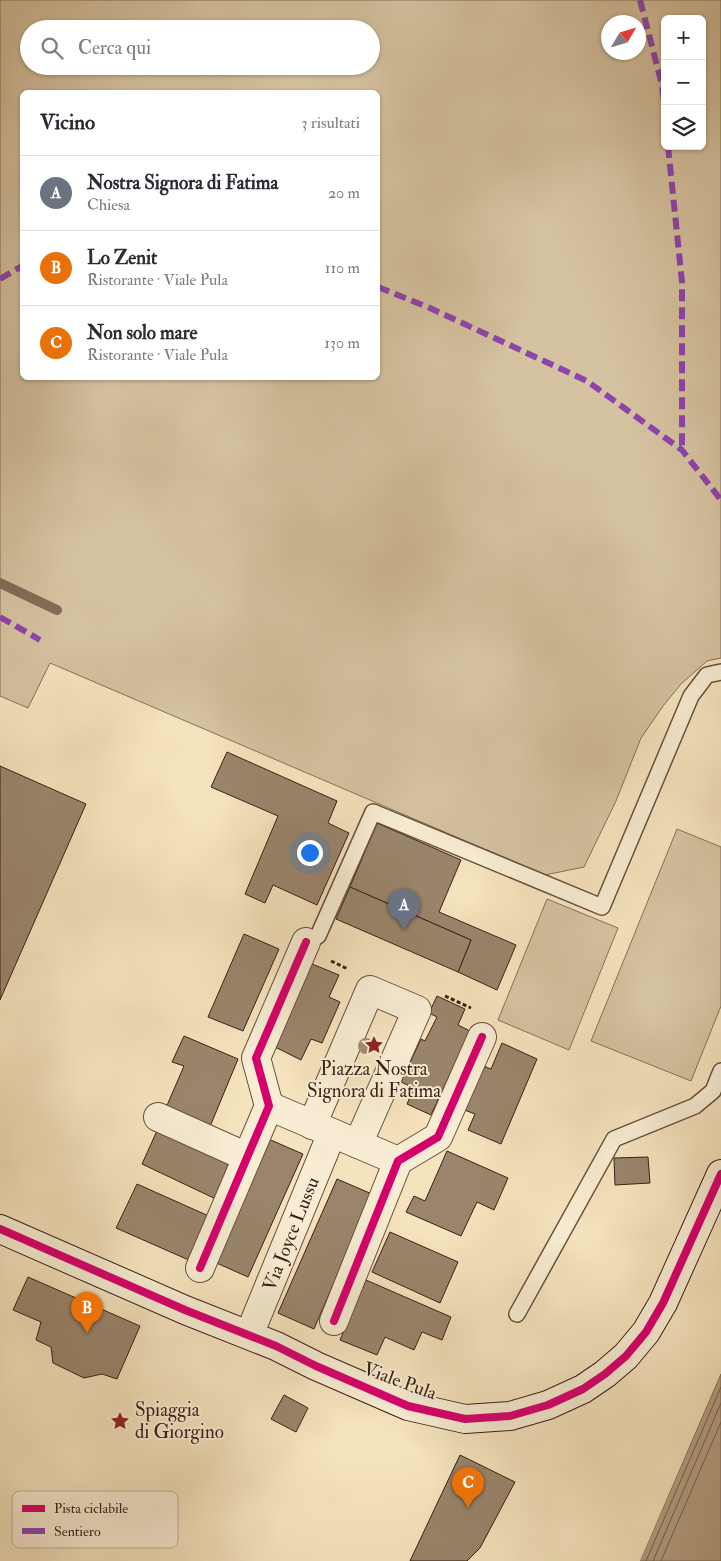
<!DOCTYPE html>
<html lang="it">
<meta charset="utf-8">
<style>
:root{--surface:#fff;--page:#f2f2f3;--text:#2b2b33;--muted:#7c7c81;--line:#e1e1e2;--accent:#1a73e8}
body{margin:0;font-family:"IM FELL Double Pica",serif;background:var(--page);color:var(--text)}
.controls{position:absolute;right:15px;top:15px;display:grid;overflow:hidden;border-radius:8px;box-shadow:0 1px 4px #0004}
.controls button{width:45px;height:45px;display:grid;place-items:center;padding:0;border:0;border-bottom:1px solid var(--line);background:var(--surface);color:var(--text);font:25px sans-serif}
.compass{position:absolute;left:601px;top:15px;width:45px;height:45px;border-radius:50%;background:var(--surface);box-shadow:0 1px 4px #0004;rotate:52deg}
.you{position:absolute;left:309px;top:852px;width:18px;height:18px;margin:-12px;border:4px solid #fff;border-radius:50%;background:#1a73e8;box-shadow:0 0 0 8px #1a73e833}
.badge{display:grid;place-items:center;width:32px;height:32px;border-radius:50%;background:var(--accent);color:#fff;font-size:16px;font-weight:700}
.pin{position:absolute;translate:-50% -41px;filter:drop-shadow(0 1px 2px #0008)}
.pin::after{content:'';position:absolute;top:26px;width:18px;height:15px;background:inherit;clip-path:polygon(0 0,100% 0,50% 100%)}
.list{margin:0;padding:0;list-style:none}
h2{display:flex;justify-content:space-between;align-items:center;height:65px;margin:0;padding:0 20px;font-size:21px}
h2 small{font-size:16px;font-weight:400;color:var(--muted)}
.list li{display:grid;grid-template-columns:32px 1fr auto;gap:15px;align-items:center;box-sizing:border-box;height:75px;padding:0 20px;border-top:1px solid var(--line)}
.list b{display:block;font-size:19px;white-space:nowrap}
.list p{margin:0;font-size:16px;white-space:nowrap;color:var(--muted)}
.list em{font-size:16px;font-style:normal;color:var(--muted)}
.icon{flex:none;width:28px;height:28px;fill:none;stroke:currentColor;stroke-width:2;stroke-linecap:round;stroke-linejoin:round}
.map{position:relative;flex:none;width:721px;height:1561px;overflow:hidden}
.search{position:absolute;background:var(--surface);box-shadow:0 1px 4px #0004;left:20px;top:20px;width:360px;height:55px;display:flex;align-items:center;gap:12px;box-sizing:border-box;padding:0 18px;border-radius:28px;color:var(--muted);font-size:19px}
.panel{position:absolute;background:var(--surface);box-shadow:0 1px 4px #0004;left:20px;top:90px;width:360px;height:290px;border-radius:8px}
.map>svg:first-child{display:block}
</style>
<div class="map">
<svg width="721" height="1561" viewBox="0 0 721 1561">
<rect width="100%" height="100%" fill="#f5e3bd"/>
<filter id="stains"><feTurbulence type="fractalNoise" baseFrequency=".004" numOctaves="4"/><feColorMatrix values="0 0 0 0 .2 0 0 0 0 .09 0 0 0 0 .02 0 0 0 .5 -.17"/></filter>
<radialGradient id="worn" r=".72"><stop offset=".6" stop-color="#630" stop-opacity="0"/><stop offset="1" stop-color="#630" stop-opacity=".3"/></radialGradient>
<g fill="#d5c2a0" stroke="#86705a" fill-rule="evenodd">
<path d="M0,0H721V658L707,661L681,684L663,706L641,738L616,801L584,867L545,875L50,663L28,708L0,696ZM665,19H702V146H665ZM638,22V52H608V22ZM29,29H371V66H29ZM22,92H378V378H22Z"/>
<path d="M677,829L721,847V1006L691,1081L591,1041Z"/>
<path d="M547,899L618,928L569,1050L498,1020Z"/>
</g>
<path fill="#b5a084" stroke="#836c57" d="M721,1374V1561H640Z"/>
<path fill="#f5e3bd" d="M721,1372L640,1561H638L719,1373Z"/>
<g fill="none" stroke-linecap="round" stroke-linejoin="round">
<g stroke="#76604c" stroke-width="1">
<path d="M646,1561L721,1387"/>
<path d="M653,1561L721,1403"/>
<path d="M661,1561L721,1422"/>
</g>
<path stroke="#836c57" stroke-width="10" d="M0,583L57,610"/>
</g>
<g fill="#9a856c" stroke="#381f14">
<path d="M227,752L337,801L328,823L349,833L317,905L273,885L265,903L245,894L278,816L211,787Z"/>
<path d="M0,766L86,804L0,1000Z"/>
<path d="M377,823L461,860L439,912L516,945L497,990L458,972L471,940L350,887Z"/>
<path d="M350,887L471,940L458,972L336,919Z"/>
<path d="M244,934L279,949L243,1031L208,1017Z"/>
<path d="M312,964L339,975L329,997L340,1002L322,1043L311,1039L301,1060L275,1047Z"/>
<path d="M437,996L465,1009L458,1025L470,1031L431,1115L407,1104L414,1088L401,1082L421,1039L425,1041L437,1017L429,1013Z"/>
<path d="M184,1036L238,1059L209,1129L165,1110L184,1066L172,1062Z"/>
<path d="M502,1043L537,1059L501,1144L468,1130L475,1114L462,1109L481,1065L491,1069Z"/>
<path d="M160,1124L238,1161L220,1201L142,1164Z"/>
<path d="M266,1138L303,1154L248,1277L212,1261Z"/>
<path d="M447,1151L508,1178L494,1210L477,1202L461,1236L406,1212L414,1196L425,1201Z"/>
<path d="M648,1157L650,1183L615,1185L614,1158Z"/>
<path d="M337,1179L372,1194L314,1329L278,1313Z"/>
<path d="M137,1184L211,1217L191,1261L116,1228Z"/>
<path d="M390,1232L458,1262L440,1303L372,1272Z"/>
<path d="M28,1277L140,1326L117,1379L102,1374L84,1378L53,1363L51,1347L36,1340L41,1322L13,1310Z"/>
<path d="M366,1280L451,1317L442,1340L422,1332L414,1350L385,1337L377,1355L340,1340Z"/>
<path d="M284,1395L308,1408L296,1432L271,1419Z"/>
<path d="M460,1455L515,1482L480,1548L467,1561H410Z"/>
</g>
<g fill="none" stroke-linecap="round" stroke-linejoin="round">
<g stroke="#67503e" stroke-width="18">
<g id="lane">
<path d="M306,942L318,936L373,812L602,907L691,696L707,675L721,672"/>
<path d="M517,1314L614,1139L695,1106L713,1091L721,1071"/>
</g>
</g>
<g stroke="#67503e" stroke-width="30">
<g id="street">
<path d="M269,1106L398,1161"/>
<path d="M158,1117L247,1157"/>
<path d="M312,1125L370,990L417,1010L358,1144"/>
<path d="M200,1268L269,1106L256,1058L306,942"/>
<path d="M334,1321L398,1161L438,1137L482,1037"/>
<path d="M249,1335L332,1133"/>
</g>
</g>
<g stroke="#381f14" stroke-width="30">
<path id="secondary" d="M0,1229L185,1310L276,1346L316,1366L408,1406L465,1419L510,1416L548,1405L583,1389L605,1374L626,1356L646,1332L663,1303L721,1174"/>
</g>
<g stroke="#381f14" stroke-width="3" stroke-dasharray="4 2.5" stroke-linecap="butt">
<path d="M331,961L348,969"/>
<path d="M445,996L471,1008"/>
</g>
<use href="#lane" stroke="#f8edd4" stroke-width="15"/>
<use href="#street" stroke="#f8edd4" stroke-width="28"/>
<use href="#secondary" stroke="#f8edd4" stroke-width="28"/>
<g stroke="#8e44ad" stroke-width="6" stroke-dasharray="12 6" stroke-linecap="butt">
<path d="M640,0L662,85L665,110"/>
<path d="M668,146L682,282V450"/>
<path d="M0,279L22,266"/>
<path d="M378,287L430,308L587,381L682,450L721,500"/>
<path d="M0,617L40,640"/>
</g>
<g stroke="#f8edd4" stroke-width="11">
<g id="cycleway">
<path d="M0,1229L185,1310L276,1346L316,1366L408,1406L465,1419L510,1416L548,1405L583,1389L605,1374L626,1356L646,1332L663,1303L721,1174"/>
<path d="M200,1268L269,1106L256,1058L306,942"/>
<path d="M334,1321L398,1161L438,1137L482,1037"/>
</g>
</g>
<use href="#cycleway" stroke="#d6006c" stroke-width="8"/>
</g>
<circle fill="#a28e73" cx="366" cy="1046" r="8"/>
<defs>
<g id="sight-bare" transform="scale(1.5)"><path d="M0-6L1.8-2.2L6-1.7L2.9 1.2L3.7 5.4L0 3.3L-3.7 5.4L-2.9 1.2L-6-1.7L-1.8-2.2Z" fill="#8f2418" stroke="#f8edd4" stroke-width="2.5" paint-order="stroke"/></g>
</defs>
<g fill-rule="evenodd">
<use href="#sight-bare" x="374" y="1045"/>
<use href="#sight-bare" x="120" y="1421"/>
</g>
<g text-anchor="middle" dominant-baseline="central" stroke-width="4" stroke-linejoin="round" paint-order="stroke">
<g font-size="19" fill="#381f14" stroke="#f8edd4">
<text x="374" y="1069">Piazza Nostra<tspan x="374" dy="22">Signora di Fatima</tspan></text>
<text x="135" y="1410" text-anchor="start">Spiaggia<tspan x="135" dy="22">di Giorgino</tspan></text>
</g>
<g font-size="19" fill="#381f14" stroke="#f8edd4">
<text transform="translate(291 1234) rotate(-68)">Via Joyce Lussu</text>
<text transform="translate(400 1381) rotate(20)">Viale Pula</text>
</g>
</g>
<rect x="12" y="1491" width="166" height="57" rx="8" fill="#f8edd4" stroke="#beaf9a" stroke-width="1"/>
<rect x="22" y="1505" width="23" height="7" fill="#d6006c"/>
<rect x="22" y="1528" width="23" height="6" fill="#8e44ad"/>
<g font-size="14" fill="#381f14">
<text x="54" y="1513">Pista ciclabile</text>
<text x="54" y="1536">Sentiero</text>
</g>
<rect width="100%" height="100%" filter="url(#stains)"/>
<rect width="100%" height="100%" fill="url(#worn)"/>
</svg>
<div class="controls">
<button>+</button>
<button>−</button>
<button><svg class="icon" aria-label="layers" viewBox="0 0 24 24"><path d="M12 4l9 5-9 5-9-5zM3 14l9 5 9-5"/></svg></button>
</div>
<svg class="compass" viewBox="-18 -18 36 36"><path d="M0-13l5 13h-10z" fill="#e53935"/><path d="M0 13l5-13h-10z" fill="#7c7c81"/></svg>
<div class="you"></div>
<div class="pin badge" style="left:404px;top:930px;background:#6b7280">A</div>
<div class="pin badge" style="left:87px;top:1333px;background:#e8710a">B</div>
<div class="pin badge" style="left:468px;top:1508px;background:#e8710a">C</div>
<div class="search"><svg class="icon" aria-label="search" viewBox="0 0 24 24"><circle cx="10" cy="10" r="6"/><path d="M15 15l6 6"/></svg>Cerca qui</div>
<section class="panel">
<h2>Vicino<small>3 risultati</small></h2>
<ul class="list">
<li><span class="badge" style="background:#6b7280">A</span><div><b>Nostra Signora di Fatima</b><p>Chiesa</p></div><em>20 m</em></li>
<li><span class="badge" style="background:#e8710a">B</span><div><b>Lo Zenit</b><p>Ristorante · Viale Pula</p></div><em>110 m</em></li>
<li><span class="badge" style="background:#e8710a">C</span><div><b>Non solo mare</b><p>Ristorante · Viale Pula</p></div><em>130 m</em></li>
</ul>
</section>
</div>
